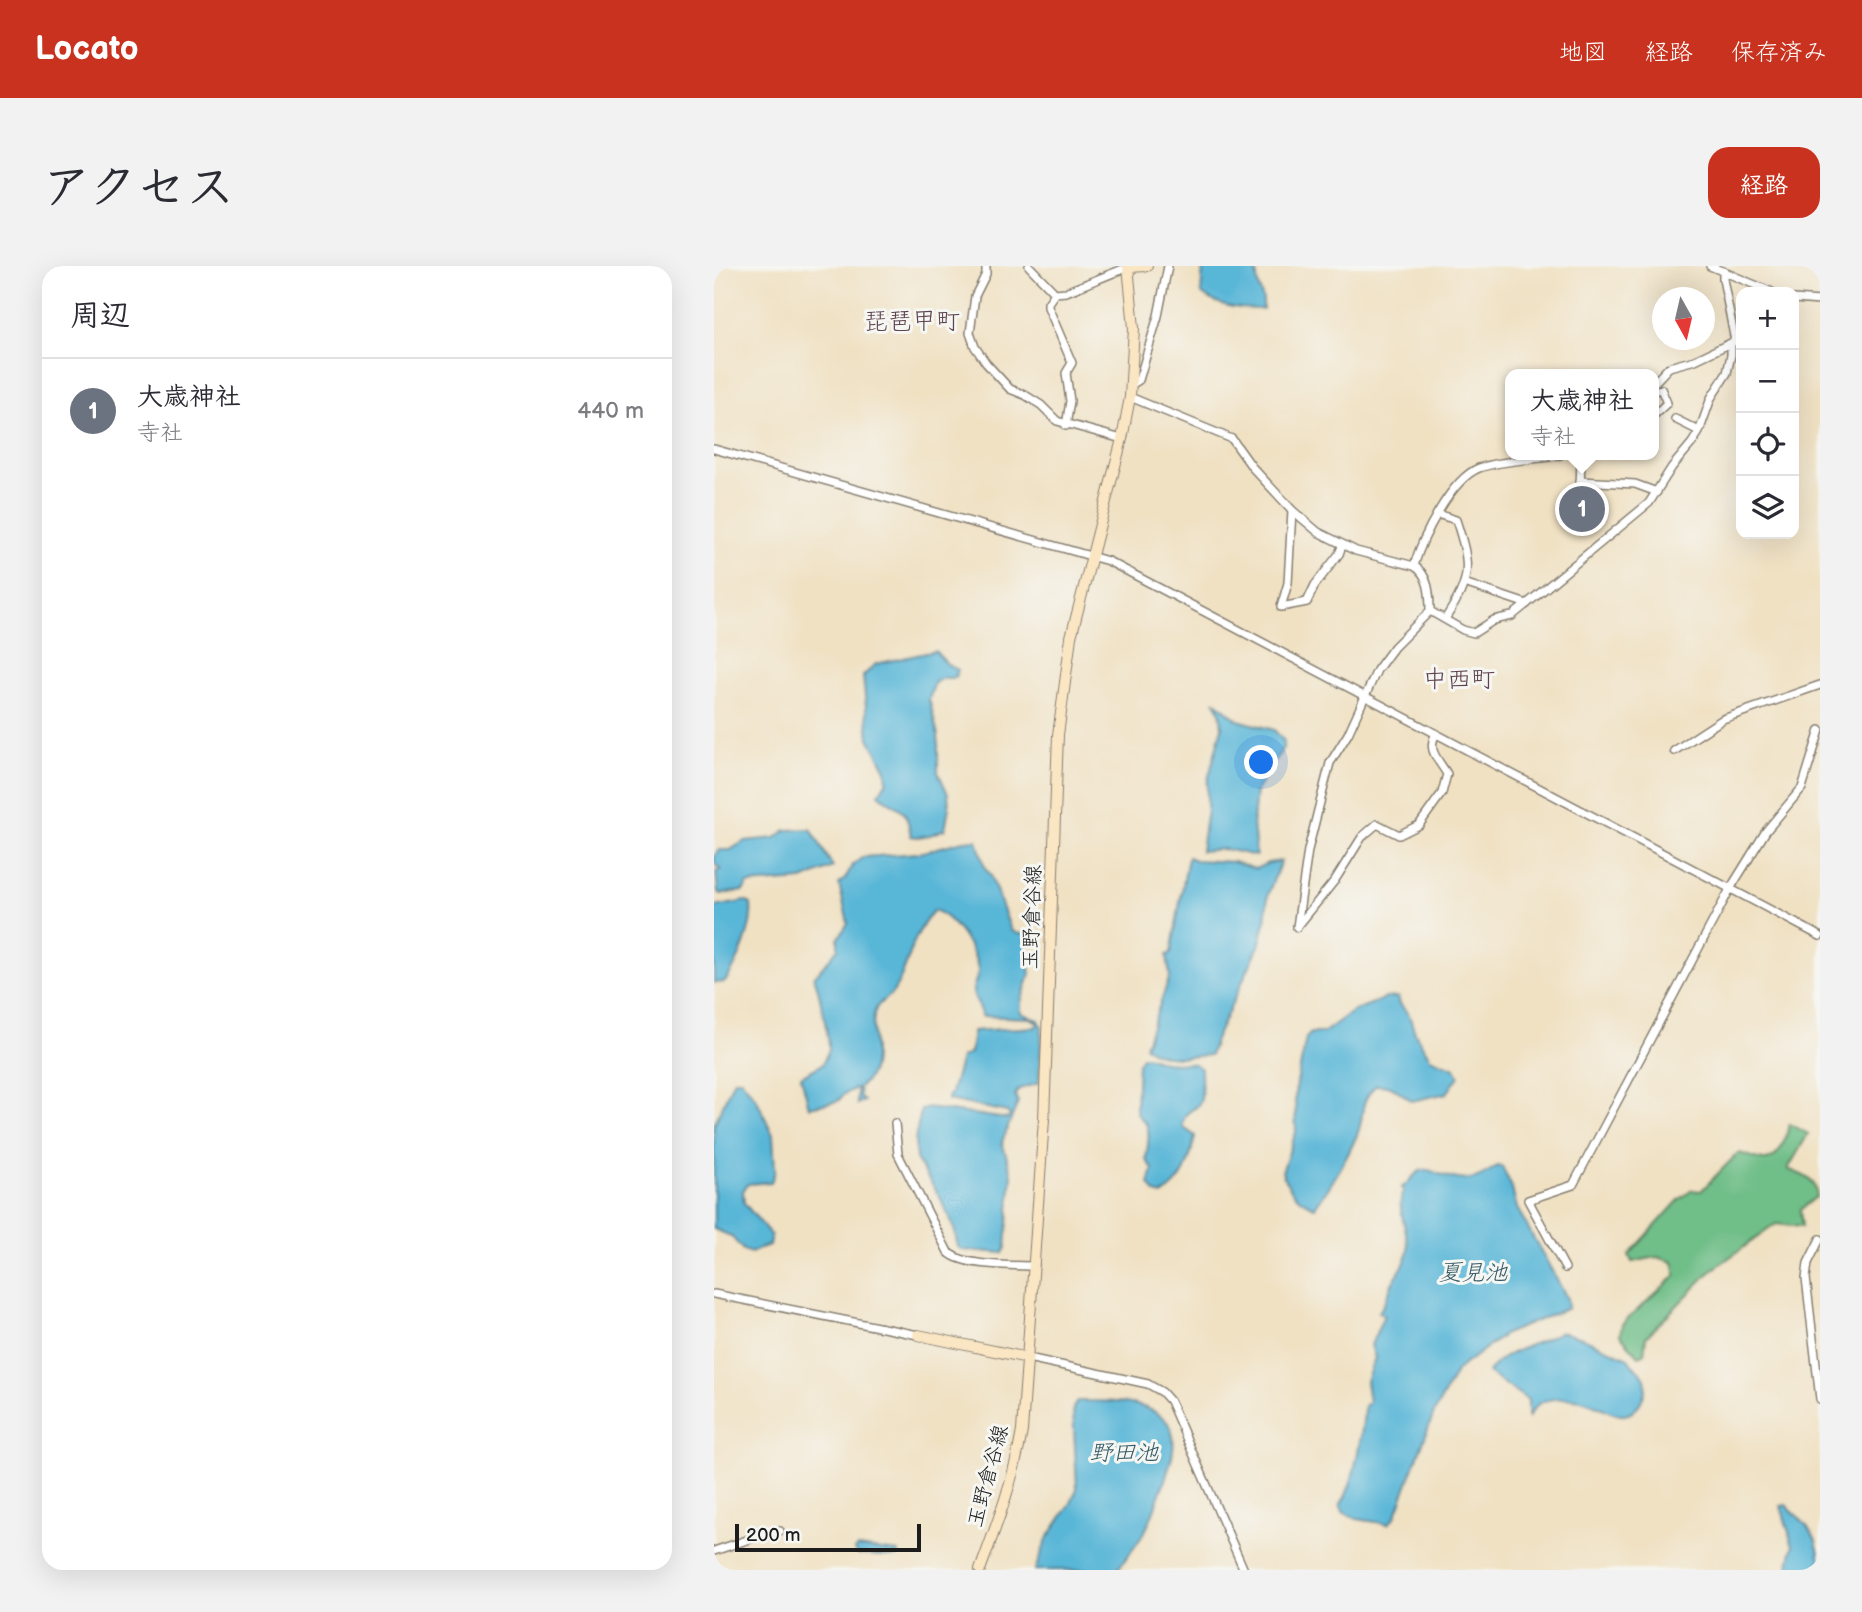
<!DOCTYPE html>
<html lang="ja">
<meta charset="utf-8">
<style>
:root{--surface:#fff;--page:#f2f2f3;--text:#2b2b33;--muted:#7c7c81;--line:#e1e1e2;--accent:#c8321e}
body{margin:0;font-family:"Balsamiq Sans","Klee One",sans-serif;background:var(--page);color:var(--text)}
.controls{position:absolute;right:21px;top:21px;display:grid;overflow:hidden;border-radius:14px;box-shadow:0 7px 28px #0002}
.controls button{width:63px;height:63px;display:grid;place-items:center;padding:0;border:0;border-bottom:2px solid var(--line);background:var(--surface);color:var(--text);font:35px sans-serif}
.compass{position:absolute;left:938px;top:21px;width:63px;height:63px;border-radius:50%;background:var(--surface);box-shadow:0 7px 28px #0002;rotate:172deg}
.scale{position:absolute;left:21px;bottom:18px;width:186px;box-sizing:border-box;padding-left:7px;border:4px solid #1c1c1c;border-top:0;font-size:19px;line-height:24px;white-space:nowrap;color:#1c1c1c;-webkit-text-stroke:5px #f6f6f2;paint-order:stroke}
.you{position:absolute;left:548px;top:497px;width:24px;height:24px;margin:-18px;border:5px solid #fff;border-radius:50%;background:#1a73e8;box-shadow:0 0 0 10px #1a73e833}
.badge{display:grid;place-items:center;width:46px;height:46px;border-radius:50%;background:var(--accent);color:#fff;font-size:23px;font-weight:700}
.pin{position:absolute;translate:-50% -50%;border:4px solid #fff;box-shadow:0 2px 7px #0006}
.popup{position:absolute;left:791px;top:103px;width:154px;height:91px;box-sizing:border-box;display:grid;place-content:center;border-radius:14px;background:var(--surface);filter:drop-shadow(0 2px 5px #0005);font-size:23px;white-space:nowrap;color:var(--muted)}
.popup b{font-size:26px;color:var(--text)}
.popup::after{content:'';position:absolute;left:50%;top:100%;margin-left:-14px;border:14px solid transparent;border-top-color:var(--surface)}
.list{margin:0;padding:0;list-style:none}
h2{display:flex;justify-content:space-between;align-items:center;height:91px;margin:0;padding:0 28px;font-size:30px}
h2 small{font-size:23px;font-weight:400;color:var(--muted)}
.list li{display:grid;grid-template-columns:46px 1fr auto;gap:21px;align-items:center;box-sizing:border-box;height:105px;padding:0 28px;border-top:2px solid var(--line)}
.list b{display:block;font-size:26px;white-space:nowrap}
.list p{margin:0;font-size:23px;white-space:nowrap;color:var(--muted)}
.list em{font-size:23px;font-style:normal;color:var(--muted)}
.icon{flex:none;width:38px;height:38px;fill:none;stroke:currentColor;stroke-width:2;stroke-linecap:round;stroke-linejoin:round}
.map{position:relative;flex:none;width:1106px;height:1304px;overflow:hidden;border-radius:21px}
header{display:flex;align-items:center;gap:42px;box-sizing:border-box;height:98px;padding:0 35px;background:var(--accent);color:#fff}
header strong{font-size:33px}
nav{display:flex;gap:38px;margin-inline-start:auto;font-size:24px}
.intro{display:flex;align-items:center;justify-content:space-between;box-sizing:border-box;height:168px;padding:0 42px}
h1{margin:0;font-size:49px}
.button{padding:18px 32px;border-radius:21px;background:var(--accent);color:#fff;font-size:24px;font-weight:700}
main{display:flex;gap:42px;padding:0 42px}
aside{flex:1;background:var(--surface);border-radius:21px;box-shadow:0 7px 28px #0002}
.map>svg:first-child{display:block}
</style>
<header>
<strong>Locato</strong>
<nav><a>地図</a><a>経路</a><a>保存済み</a></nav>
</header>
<div class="intro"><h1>アクセス</h1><a class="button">経路</a></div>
<main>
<aside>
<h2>周辺<small></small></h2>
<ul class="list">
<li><span class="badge" style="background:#6b7280">1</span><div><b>大歳神社</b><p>寺社</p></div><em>440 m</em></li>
</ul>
</aside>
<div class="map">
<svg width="1106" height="1304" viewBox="0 0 1106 1304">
<rect width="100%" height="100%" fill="#f6f6f2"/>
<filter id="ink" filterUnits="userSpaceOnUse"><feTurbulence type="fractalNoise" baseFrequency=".0143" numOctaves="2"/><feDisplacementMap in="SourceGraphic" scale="14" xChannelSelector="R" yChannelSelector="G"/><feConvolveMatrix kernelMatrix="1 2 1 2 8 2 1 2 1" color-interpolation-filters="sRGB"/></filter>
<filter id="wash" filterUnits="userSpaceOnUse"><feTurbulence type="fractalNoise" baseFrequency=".00686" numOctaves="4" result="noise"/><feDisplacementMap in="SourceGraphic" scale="28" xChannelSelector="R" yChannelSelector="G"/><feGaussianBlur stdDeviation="1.57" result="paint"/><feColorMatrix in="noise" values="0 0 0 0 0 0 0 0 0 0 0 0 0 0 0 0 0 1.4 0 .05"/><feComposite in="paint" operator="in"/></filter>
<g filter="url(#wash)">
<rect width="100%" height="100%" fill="#f0e1c3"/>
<path fill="#70be88" stroke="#466d52" stroke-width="2" d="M1076,858L1094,868L1074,903C1089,910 1104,912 1102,931L1086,944L1088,961L1062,958L998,1004L932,1071L930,1088L925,1090L906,1069L908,1058L962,1009L959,996L943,991L918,996L915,989L964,935L978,924L987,925L1024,887C1033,888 1044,895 1052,894C1067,893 1072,869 1076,858Z"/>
<g fill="#59b6d7" stroke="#3a697a" stroke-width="2">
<path d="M489,0H541C544,7 542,11 544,18C546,30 550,26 549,43C525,43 506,42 487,27Z"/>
<path d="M221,385L234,399L244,404L241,412H230L221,416L215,433L224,469V506L234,528L235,541L231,563L216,569L204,571L197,570C191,535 187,548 165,528L173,515L172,504L155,472L149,410L162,398Z"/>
<path d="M500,434L524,454L560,464L570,475L569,482L542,525L539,556L542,590L511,583L487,585L493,543V518L508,461L506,445Z"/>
<path d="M97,563L119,601L88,614L34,618L29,625L6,628L4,626L2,606L7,603L1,598L0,592L4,584H16L31,575L61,572L72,564Z"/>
<path d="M263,574L271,602L276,608L297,664L304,668L311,667L316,709L307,736V747L325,754L328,761L325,817L305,823L301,829L304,836L288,876L298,908L292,982L289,987L248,984L244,981L240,962L226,931L202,893L201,874L207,844L214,842L294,853L296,849L293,846L234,834V831L237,827L247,792L256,787L259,765L322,761L324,756L316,752L268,750C267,741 260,734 259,725C259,717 265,711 264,704C262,684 238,650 220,644C212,653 205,665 200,676C194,692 189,712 179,726C173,734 165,734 161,745C154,770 171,804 145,821L146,831L150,835L143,838V822L130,828L124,835L95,841L87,810L109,798C110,792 113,790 115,783C116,778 104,718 100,711L124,683V673L134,657L125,618L131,613L138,600L149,591L205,587L249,575Z"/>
<path d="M474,591L481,594L520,596L541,603L554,597L567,595L554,628L551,657L545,680L501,774L496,789C477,791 446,795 431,780L456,710L453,689L457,687Z"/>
<path d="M31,635L37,638C40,661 24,697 11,716L0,717V641Z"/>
<path d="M684,731L686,738L695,749L701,767L716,792L741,802L745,810L733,827L698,835L677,820L662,819C643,839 652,847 643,869C632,895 618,918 601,941C582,933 575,925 568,906L582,866L581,827L592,772L597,767H609L639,745L672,732Z"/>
<path d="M433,790L450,796L481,798L487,803C487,812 488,824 487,833C484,847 468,841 469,861L481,870C475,896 472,914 448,929L441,927L435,918L439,903L432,894C433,883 437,867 432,858C428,851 423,852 422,843L424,797L428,791Z"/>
<path d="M20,813H27L43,834L59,869L61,905L57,916L34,918L29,925L30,937L57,969L55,979L37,987L29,984L17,970L0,963V859Z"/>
<path d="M783,900L788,901L797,919L803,942L853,1032L854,1042L791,1068L743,1104L720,1147L681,1251L674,1258L643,1253L629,1246L626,1238C639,1227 650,1158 650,1140L655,1136L652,1115L661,1092L657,1079L670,1049L665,1046C673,1036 674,1026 679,1016C685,1005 692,999 694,985C696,966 680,942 690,924L687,922C695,918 701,905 709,904C714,903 720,906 725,908C752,917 760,916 783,900Z"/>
<path d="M846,1066L869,1072L914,1092C917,1102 929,1104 931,1113C935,1126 922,1151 907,1149C897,1148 886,1140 876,1137C862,1131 835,1130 823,1139C819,1143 816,1148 814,1153V1134L774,1107C787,1084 825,1079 846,1066Z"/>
<path d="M363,1135C389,1135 426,1134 447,1150C472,1169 453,1207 445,1230C441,1241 437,1254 431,1265C423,1279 413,1291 403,1304H321L333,1273L357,1237L363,1223L359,1142Z"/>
<path d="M1072,1239C1096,1262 1106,1269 1106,1304H1074L1079,1280L1067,1240Z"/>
<path d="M143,1281L184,1286L185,1287L182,1291L144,1288L141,1284Z"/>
</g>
</g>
<g filter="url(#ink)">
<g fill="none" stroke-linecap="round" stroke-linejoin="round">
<g stroke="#867e70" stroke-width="10">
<g id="street">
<path d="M272,0V8L261,30L256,67L261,81L272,97L296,123L311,129L327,139L343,155L408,173"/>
<path d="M315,0L341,27L352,26L414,1"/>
<path d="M996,0L1058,26"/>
<path d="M341,27L334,37V41L358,97L352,107L356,135L352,160"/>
<path d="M1080,33L1106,35"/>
<path d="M940,117L955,101L981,94L1021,75L1009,13V5"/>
<path d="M417,119L425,114L444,50L454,0"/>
<path d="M940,125L947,123L953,137L940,149"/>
<path d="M416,131L518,173L538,201L578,244L604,266L642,285L700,300C715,308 716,329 716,345L680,381L663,404L634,468L616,497L594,584L583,661"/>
<path d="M961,153L985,165"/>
<path d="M0,183L394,295L1106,670"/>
<path d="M866,215L921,218L943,226"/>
<path d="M866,226L867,189"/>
<path d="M578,244L574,317L567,341L593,336L601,319L625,288L628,280"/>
<path d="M723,248L742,254C757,300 758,312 731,353"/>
<path d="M700,300C708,272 737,213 765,202C787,194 822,194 846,189"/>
<path d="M750,317L813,338"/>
<path d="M716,345L749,364L760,367L780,354L798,350L935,237L958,201L978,177L985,166L997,132L1013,107L1017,89V78"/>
<path d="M960,485L1009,453L1106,419"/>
<path d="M583,661L621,614L648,571L663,558L685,569L705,559L728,527L733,508C725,494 712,484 722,468"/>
<path d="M181,857L184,888L234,986C250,1001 298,999 321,1000"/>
<path d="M1106,973L1094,997L1092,1012L1106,1133"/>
<path d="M851,1002L814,934L859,919L1016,623L1052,565L1088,522L1106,464"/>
<path d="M0,1028L204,1069"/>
<path d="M314,1092L434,1118L448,1126L456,1135L530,1304"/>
<path d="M0,1285L45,1270L66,1265"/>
</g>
</g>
<g stroke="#867e70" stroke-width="12">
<g id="secondary">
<path d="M414,1L433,0"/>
<path d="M204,1069L314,1092"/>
<path d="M266,1304C283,1258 300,1213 308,1165L330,853L344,469L357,371L408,173L416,131L420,62L414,0"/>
</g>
</g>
<use href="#street" stroke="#fff" stroke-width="7"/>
<use href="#secondary" stroke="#fbe6c4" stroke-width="10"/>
</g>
</g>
<g text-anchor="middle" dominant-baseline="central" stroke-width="6" stroke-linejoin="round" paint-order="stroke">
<g font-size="21" fill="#1c1c1c" stroke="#f6f6f2">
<text transform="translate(318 651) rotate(-88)">玉野倉谷線</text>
<text transform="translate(274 1210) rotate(-75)">玉野倉谷線</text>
</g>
<g font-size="23" font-style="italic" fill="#345a67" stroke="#f6f6f2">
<text x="759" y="1007">夏見池</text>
<text x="410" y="1187">野田池</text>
</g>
<g font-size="24" fill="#5f444f" stroke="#f6f6f2">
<text x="198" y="55">琵琶甲町</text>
<text x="745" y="413">中西町</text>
</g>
</g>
</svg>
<div class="controls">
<button>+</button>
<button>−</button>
<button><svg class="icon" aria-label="locate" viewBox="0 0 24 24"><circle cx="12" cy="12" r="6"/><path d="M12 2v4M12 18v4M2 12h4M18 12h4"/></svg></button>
<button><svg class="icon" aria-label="layers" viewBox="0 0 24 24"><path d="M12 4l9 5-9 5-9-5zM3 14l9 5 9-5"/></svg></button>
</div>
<svg class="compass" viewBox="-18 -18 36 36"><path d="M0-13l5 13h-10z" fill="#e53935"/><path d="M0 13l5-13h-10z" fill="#7c7c81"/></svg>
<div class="scale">200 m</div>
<div class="you"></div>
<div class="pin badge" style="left:868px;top:243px;background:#6b7280">1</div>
<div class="popup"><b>大歳神社</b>寺社</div>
</div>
</main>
